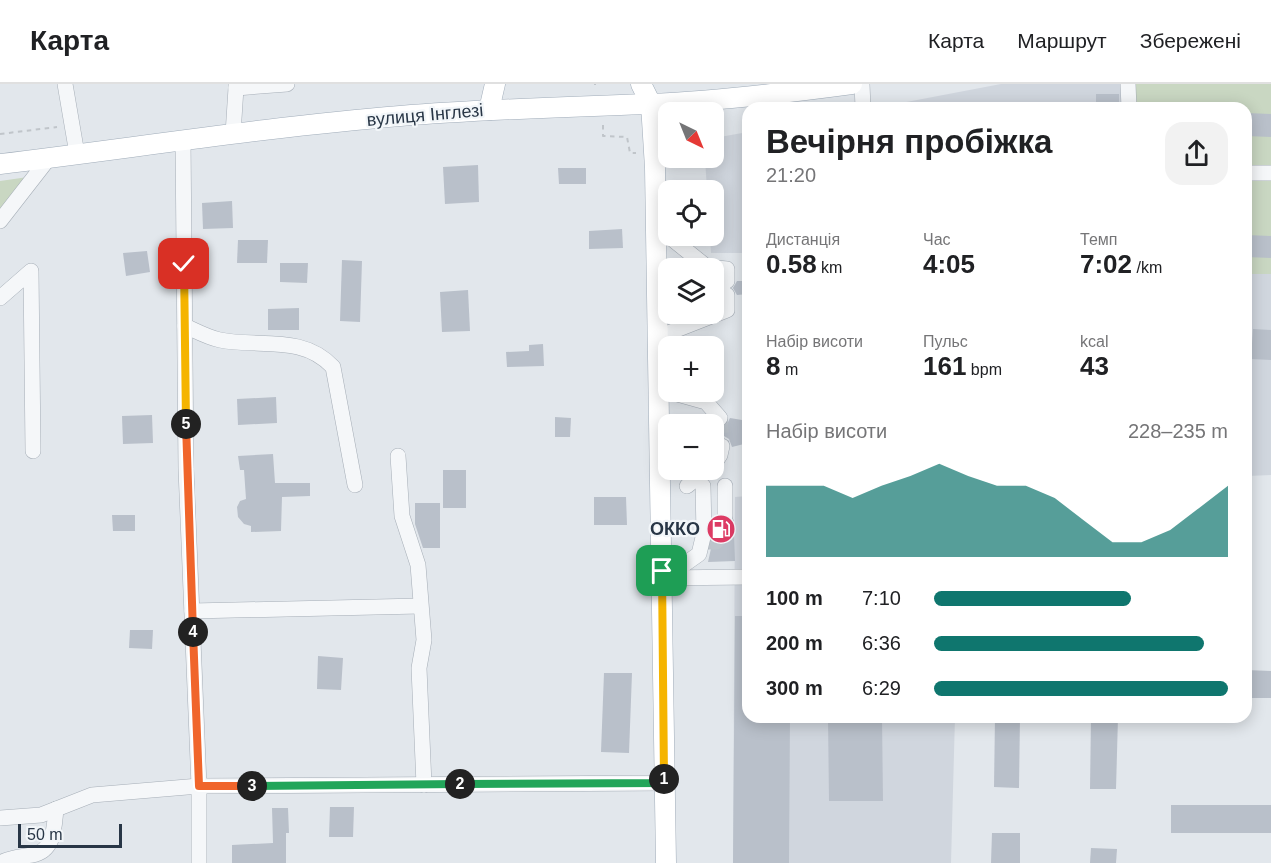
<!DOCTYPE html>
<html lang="uk">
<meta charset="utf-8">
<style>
:root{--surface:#fff;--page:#f2f2f2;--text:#202124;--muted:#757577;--line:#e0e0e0;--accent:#0f766e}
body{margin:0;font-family:Arial,sans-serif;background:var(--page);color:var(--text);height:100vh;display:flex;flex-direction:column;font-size:22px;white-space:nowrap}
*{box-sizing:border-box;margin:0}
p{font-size:20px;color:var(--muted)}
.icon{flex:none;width:33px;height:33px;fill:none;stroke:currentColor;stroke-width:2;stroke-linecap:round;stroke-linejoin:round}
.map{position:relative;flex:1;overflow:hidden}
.drawer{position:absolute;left:742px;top:18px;width:510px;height:621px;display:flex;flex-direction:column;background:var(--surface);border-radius:18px;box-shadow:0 3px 15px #0003}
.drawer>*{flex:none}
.needle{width:39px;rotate:137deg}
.buttons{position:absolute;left:658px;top:18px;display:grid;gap:12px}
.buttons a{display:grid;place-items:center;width:66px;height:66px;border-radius:12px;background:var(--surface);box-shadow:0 3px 15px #0003;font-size:30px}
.scale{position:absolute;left:18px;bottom:15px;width:104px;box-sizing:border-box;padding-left:6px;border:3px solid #283646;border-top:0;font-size:16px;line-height:21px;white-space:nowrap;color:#283646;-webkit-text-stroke:4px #f2f6f9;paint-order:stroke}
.pin{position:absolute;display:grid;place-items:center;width:51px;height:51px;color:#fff;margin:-26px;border-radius:12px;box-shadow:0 3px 9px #0006}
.km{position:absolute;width:30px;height:30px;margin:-15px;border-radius:50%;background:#222;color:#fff;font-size:16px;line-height:30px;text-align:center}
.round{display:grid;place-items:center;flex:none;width:63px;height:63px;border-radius:18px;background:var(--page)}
.head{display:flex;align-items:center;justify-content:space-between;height:102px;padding:0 24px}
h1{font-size:33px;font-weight:600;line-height:45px}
.metrics{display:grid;grid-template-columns:repeat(3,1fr);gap:9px;height:102px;padding:6px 24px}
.metrics div{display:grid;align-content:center}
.metrics b{font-size:26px;font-weight:600}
.metrics small{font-size:16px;font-weight:400}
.metrics p{font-size:16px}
.chart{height:168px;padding:12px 24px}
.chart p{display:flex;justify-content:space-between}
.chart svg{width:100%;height:108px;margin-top:6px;fill:var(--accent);opacity:.7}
ul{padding:0 24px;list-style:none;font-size:20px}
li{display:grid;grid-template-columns:96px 72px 1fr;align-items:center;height:45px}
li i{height:15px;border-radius:8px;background:var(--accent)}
header{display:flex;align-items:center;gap:36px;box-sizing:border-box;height:84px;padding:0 30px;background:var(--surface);border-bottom:2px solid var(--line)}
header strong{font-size:28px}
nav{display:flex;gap:33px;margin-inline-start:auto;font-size:21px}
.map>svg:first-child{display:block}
</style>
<header>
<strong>Карта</strong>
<nav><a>Карта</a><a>Маршрут</a><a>Збережені</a></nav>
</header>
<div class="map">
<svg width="1271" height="779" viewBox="0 0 1271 779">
<rect width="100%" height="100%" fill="#e2e7ec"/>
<g fill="#d0d6de">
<polygon points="1001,0 1133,0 1132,24 875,24"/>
<polygon points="748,48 748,169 711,169 710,152 714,152 714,106 707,106 705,74 714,74 714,54"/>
<polygon points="1246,190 1271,190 1271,391 1247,392"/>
<polygon points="743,235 748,235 748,319 746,319"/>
<polygon points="748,412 748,633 955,633 951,779 733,779 735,413"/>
</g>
<g fill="#c9d7c2">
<polygon points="1133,0 1271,0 1271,190 1247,190 1246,24 1132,24"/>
<polygon points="28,93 0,129 0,97"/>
</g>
<g fill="#b9c0ca">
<rect x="1096" y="10" width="23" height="14"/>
<polygon points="1246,29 1271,30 1271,53 1246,52"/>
<polygon points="478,81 479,118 445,120 443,83"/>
<polygon points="558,84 586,84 586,100 559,100"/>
<polygon points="232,117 233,144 203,145 202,119"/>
<polygon points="622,145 623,164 589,165 589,147"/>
<polygon points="1246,151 1271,152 1271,174 1246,173"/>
<polygon points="238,156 268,156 267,179 237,179"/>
<polygon points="147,167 150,188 126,192 123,169"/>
<polygon points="342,176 362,177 360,238 340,237"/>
<polygon points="280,179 308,179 307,199 280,198"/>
<polygon points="737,197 748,197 748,210 737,211 733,204"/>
<polygon points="468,206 470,247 442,248 440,208"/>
<polygon points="299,224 299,246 268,246 268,225"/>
<polygon points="1253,245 1271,246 1271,276 1251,275"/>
<polygon points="543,260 544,282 507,283 506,268 529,267 529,261"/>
<polygon points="276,313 277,339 238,341 237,315"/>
<polygon points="152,331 153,359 123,360 122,332"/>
<polygon points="555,333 571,334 570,353 555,353"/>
<polygon points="730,334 748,337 748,359 732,363 729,355 724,352 719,353 714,357 714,341 721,344 726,342"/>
<polygon points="273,370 275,399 310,399 310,412 282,413 281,447 251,448 251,442 244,440 238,433 237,423 240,417 246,415 244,386 240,386 238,372"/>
<rect x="443" y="386" width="23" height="38"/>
<polygon points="594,413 626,413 627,441 594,441"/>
<polygon points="415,419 440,419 440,464 423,464 415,440"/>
<polygon points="112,431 135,431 135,447 113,447"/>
<polygon points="713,432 720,440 724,442 730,440 734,435 735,477 708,478 714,451"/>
<polygon points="735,532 748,532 748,633 790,633 789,779 733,779"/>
<polygon points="130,546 153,546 152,565 129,564"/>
<polygon points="318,572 343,574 341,606 317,605"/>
<polygon points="1246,586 1271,587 1271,614 1246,614"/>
<polygon points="604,589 632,589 629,669 601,668"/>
<polygon points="828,633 882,633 883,717 829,717"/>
<polygon points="995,633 1020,633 1019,704 994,703"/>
<polygon points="1091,633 1118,633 1116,705 1090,705"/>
<rect x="1171" y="721" width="100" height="28"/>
<polygon points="330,723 354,723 353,753 329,753"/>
<polygon points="272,724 288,724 289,749 286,749 286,779 232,779 232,761 273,759"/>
<polygon points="992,749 1020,749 1020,779 991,779"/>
<polygon points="1091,764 1117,765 1116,779 1090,779"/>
</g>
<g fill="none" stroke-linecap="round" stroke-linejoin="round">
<g stroke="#bdc4cb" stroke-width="15" stroke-dasharray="15 8" stroke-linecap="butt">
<polyline points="720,334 722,362"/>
<path d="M708,458H716C724,449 725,443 725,432"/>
</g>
<g stroke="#a6aeb7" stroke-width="16">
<g id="minor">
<polyline points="65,0 77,70"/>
<polyline points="236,0 236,4 287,0"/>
<polyline points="862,0 863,24"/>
<polyline points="1128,0 1129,24"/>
<polyline points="233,50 236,4"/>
<polyline points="183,56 186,385 199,702 199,779"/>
<polyline points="1246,89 1271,89"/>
<polyline points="0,137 49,74"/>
<polyline points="656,142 707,183 727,185 727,197"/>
<polyline points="0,214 31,187 33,367"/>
<path d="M185,242C196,247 209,254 220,256C260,264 302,250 333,283L355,401"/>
<polyline points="658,253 727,226 727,211"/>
<polyline points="670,308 706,318 720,334"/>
<polyline points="398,372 402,432 418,481 424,556 419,584 424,701"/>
<polyline points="714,380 720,371 722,362"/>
<polyline points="687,402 707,386"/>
<polyline points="725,432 725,402"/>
<polyline points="662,487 682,482 699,470 704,449 703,402"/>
<polyline points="662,494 748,493"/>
<polyline points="192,527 420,522"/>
<polyline points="0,734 41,731 92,711 199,702 664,699"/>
<path d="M0,779C11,773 20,773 32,771C55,767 54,743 56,725"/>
</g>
</g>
<g stroke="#a0acb9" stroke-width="21">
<g id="major">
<polyline points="641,0 651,20 655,84 666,779"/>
<polyline points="489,26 495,0"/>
<path d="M0,80C133,64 266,43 400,32C483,25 566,23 649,20C717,17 785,9 852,0"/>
</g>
</g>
<g stroke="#c0c5ca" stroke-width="2" stroke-dasharray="4.5 4.5" stroke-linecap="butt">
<polyline points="595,0 595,1"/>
<polyline points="603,41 603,52 627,53 630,69 636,69"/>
<polyline points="0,50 57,43"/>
</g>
<use href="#minor" stroke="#f5f7f9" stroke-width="15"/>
<use href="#major" stroke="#fff" stroke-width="20"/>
</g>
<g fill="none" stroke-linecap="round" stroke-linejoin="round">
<g stroke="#fff" stroke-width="12">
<polyline id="split-1" points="662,487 664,695"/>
</g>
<g stroke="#fff" stroke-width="12">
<polyline id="split-2" points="460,700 664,699 664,695"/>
</g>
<g stroke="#fff" stroke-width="12">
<polyline id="split-3" points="252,702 460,700"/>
</g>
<g stroke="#fff" stroke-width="12">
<polyline id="split-4" points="193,548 199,702 252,702"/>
</g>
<g stroke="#fff" stroke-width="12">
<polyline id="split-5" points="186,340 193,548"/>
</g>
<g stroke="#fff" stroke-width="12">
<polyline id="split-6" points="184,180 186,340"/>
</g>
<use href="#split-1" stroke="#f5b400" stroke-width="8"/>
<use href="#split-2" stroke="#22a559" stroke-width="8"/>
<use href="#split-3" stroke="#22a559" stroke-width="8"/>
<use href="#split-4" stroke="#f0652b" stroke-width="8"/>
<use href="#split-5" stroke="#f0652b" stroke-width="8"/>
<use href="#split-6" stroke="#f5b400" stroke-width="8"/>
</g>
<defs>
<g id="fuel-disc" transform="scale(1.5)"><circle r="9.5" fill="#dd3b64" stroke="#f2f6f9"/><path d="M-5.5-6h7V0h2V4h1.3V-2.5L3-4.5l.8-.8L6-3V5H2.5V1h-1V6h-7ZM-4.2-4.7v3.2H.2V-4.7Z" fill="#fff"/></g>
</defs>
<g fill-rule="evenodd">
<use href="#fuel-disc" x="721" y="445"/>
</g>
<g text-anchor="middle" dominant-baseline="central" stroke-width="4.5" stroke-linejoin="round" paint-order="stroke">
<g font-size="18" fill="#283646" stroke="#f2f6f9">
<text transform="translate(425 31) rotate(-5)">вулиця Інглезі</text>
</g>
<g font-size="18" font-weight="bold" fill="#283646" stroke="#f2f6f9" text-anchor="end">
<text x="700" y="445">ОККО</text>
</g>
</g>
</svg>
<div class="buttons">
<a><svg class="needle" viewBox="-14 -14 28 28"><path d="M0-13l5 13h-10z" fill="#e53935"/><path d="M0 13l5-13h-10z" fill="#757577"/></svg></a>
<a><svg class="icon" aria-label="locate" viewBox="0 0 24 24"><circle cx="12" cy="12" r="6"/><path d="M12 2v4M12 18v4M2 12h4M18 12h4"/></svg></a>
<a><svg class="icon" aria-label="layers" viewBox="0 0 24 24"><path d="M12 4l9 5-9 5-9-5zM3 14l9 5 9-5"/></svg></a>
<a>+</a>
<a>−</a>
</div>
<div class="scale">50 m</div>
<div class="pin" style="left:662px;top:487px;background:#1e9e55"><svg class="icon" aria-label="arrive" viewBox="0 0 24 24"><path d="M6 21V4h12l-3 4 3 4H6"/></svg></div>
<div class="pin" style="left:184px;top:180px;background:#d93025"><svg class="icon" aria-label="check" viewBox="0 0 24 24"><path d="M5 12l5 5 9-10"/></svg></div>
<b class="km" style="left:664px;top:695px">1</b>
<b class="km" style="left:460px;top:700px">2</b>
<b class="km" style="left:252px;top:702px">3</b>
<b class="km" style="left:193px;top:548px">4</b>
<b class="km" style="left:186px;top:340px">5</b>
<section class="drawer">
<div class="head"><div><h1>Вечірня пробіжка</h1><p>21:20</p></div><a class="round"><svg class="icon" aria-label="share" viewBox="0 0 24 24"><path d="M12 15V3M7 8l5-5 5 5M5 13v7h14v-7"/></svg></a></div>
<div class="metrics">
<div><p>Дистанція</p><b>0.58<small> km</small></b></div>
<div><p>Час</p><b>4:05</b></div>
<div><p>Темп</p><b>7:02<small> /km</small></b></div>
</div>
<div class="metrics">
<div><p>Набір висоти</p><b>8<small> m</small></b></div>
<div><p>Пульс</p><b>161<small> bpm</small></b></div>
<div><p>kcal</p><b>43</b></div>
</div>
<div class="chart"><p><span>Набір висоти</span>228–235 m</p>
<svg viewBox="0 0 160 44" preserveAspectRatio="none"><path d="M0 44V15L10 15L20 15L30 20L40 15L50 11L60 6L70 11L80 15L90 15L100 20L110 29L120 38L130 38L140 33L150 24L160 15V44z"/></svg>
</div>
<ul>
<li><b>100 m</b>7:10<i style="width:67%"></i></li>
<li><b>200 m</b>6:36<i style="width:92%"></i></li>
<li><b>300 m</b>6:29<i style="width:100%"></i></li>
</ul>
</section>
</div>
